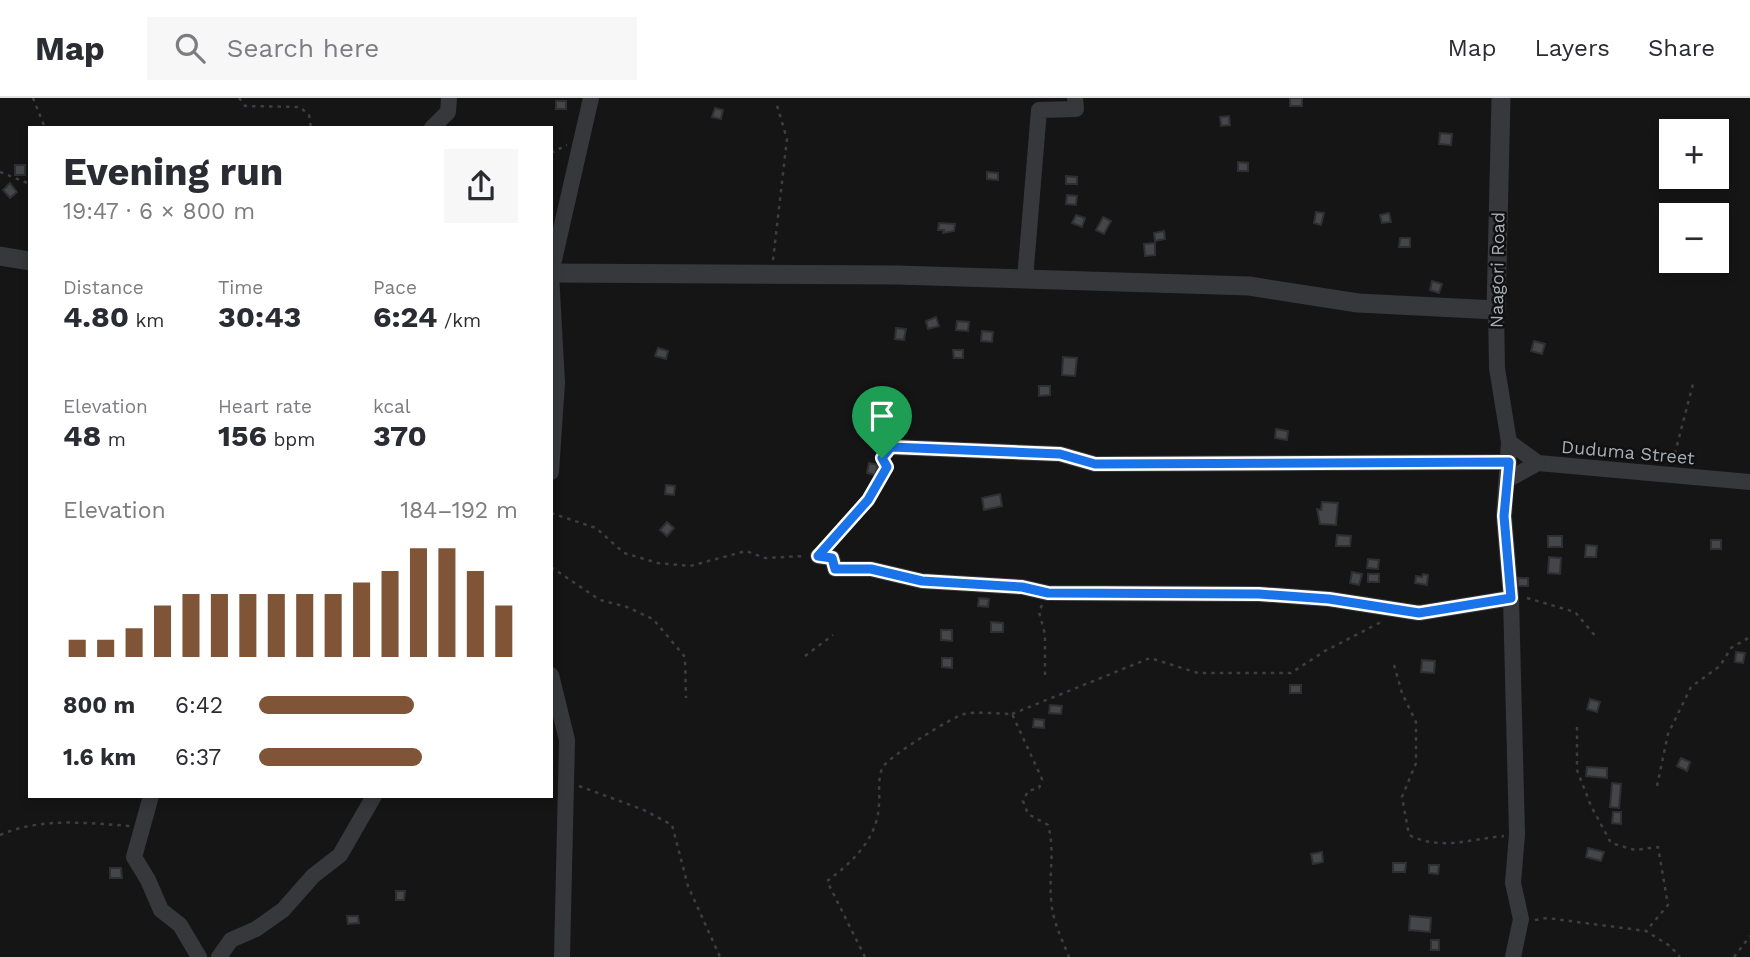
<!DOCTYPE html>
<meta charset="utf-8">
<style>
:root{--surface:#fff;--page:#f7f7f7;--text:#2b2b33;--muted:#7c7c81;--line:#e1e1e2;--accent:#805436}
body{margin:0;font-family:"Work Sans",sans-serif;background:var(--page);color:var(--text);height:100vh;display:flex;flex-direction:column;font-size:26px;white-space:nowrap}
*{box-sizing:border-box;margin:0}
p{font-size:23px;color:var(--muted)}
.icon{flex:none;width:38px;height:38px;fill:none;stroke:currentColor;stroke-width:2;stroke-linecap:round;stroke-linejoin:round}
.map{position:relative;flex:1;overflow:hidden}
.details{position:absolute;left:28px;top:28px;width:525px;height:672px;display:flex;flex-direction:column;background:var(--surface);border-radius:0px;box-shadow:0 4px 10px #0003}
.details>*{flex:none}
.buttons{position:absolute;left:1659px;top:21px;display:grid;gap:14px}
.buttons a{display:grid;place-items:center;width:70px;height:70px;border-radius:0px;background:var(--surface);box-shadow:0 4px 10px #0003;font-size:35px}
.pin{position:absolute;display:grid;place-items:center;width:60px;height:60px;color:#fff;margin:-72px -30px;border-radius:50% 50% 50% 0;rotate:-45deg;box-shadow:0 0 7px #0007}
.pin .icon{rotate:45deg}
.round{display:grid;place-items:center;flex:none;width:74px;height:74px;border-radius:0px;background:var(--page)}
.headline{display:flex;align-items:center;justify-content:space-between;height:119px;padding:0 35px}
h1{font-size:38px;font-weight:700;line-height:52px}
.figures{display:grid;grid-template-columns:repeat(3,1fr);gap:10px;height:119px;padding:7px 35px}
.figures div{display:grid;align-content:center}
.figures b{font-size:30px;font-weight:700}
.figures small{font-size:19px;font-weight:400}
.figures p{font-size:19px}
.chart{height:196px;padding:14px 35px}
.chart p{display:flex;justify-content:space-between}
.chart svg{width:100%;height:126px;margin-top:7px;stroke:var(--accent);stroke-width:6}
ul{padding:0 35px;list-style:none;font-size:23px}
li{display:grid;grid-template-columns:112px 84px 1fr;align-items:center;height:52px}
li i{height:18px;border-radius:9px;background:var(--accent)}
header{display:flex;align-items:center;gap:42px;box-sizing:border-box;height:98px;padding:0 35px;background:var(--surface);border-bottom:2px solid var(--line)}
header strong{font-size:33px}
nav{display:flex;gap:38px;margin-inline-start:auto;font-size:24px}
.search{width:490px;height:63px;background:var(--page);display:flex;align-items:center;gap:18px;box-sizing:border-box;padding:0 24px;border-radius:0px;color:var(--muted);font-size:26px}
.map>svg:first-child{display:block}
</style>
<header>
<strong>Map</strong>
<div class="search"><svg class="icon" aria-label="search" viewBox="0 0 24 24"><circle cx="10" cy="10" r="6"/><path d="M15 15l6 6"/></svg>Search here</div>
<nav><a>Map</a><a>Layers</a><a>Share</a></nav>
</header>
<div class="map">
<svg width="1750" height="859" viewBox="0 0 1750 859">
<rect width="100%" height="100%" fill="#151516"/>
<g fill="#444649" stroke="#2f2f32" stroke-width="2">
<rect x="1290" y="0" width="12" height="8"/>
<rect x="556" y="3" width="10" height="8"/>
<polygon points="715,10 723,12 721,21 712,19"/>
<polygon points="1229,18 1230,27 1221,28 1220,19"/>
<polygon points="1440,35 1452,36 1451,47 1439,46"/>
<polygon points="1238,64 1248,65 1248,73 1238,73"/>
<rect x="15" y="67" width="10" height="10"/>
<polygon points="987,74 998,75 998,82 987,81"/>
<polygon points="1066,78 1077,79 1077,86 1066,86"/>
<polygon points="10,85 17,94 10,100 3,92"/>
<polygon points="1067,97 1077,98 1076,107 1066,106"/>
<polygon points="1316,114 1324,115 1321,127 1314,125"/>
<polygon points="1389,115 1391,124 1382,125 1380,117"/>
<polygon points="1076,117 1085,120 1082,129 1072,125"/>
<polygon points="1103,119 1111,123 1104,136 1096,132"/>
<polygon points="939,125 955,126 954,133 943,135 944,132 938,132"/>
<polygon points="1164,133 1165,141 1155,143 1154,135"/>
<polygon points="1400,140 1410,140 1410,149 1399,149"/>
<polygon points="1155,145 1155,157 1145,158 1144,146"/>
<polygon points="1432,183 1442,186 1439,195 1430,192"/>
<polygon points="936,219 939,228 928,231 926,223"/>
<polygon points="957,223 969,224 968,233 956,232"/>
<polygon points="896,230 906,231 904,242 895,241"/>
<polygon points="982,233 993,234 992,244 981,243"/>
<polygon points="1534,243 1545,246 1542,256 1531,253"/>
<polygon points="658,250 668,253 666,261 655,258"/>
<polygon points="953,252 963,252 963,260 954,260"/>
<polygon points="1063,259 1077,260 1075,278 1062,277"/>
<polygon points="1039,288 1050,288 1050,297 1039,298"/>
<polygon points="1276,331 1288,333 1287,342 1275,340"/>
<polygon points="869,365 878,367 875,377 867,375"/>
<polygon points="666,387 675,388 674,397 665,396"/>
<polygon points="1000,396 1002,408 984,412 982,400"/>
<polygon points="1322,404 1338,405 1336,427 1320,426 1317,411 1321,412"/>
<polygon points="667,424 674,430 667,438 660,432"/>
<polygon points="1337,437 1351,438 1350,448 1336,448"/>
<rect x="1548" y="438" width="14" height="11"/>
<rect x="1711" y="442" width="10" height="9"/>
<polygon points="1586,447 1597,448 1596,459 1585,459"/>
<polygon points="1549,459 1561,460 1560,476 1548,475"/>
<polygon points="1368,461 1379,462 1378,471 1367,470"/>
<polygon points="1352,474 1362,476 1359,487 1350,485"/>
<rect x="1368" y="476" width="11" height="8"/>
<polygon points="1423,476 1428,477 1427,487 1415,485 1416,478 1422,479"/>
<rect x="1518" y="480" width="10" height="8"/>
<polygon points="979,500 989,501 988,509 978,508"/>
<polygon points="991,524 1003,525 1003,534 991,534"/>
<polygon points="941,532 952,532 952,543 941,542"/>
<polygon points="1736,554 1745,555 1743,565 1735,564"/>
<polygon points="942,560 952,560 952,570 942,569"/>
<polygon points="1422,562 1435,563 1434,575 1421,574"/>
<rect x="1290" y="587" width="11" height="8"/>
<polygon points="1590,601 1600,604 1597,614 1587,611"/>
<polygon points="1050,607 1062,608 1061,616 1049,615"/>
<polygon points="1034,621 1044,622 1044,630 1033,629"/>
<polygon points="1681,660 1690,664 1687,673 1677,668"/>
<polygon points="1587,669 1607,670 1607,680 1586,678"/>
<polygon points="1612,685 1621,686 1619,710 1610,709"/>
<polygon points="1613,714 1621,714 1621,726 1612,725"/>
<polygon points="1588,750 1604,754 1601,763 1586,759"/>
<polygon points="1322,754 1323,764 1313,766 1311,756"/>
<polygon points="1393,765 1406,765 1405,774 1393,774"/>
<polygon points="1429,767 1439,767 1438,776 1429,775"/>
<polygon points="110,770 121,770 122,780 110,780"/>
<polygon points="396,793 405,793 404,802 396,802"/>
<polygon points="347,818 358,818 359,825 348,826"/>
<polygon points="1410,818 1431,820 1430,834 1409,832"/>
<rect x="1431" y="842" width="8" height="10"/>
</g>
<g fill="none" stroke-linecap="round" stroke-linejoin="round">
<g stroke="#3c3f42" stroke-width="2.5" stroke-dasharray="3.5 5" stroke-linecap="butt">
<polyline points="33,0 45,30"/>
<polyline points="239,0 245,8 300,9 309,17 311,30"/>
<polyline points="551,55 567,47"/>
<polyline points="0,74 30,86"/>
<polyline points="773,162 787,41 776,4"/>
<polyline points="1669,362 1675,355 1693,286"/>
<polyline points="551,415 596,430 624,455 658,465 690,468 746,453 765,460 804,458"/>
<polyline points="830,445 868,402 887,369 882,361"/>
<polyline points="551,469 600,502 627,509 653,521 685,559 686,600"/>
<polyline points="1527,500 1575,514 1597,540"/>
<polyline points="1042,507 1039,514 1045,536 1045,578"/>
<polyline points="805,558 833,537"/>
<path d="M1394,567L1402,595L1416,624V665L1402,699L1409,737C1442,753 1469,741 1504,738"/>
<polyline points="1012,616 1150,560 1198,575 1291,575 1325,553 1381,524"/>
<polyline points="1577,629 1577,672 1591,708 1611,745 1635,752 1658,749 1668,807 1646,833"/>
<polyline points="579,688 644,712 672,727 688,788 720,859"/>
<polyline points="1657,688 1668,636 1691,589 1720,568 1731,550 1750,539"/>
<path d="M0,737C42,719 86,725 130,728"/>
<polyline points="1535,822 1547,820 1646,833 1670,848 1680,859"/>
<path d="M865,859L827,783C853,764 878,740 879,706C880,695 877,680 883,669C888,659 952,619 964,616C978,613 997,616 1012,616L1042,681L1039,690L1028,693L1023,703L1028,716L1048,727C1055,751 1049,775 1051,800C1052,822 1061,839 1069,859"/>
<polyline points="1734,859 1750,838"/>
</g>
<g stroke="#36383b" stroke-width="16">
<polyline points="432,30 448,14 449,0"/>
<polyline points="1025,181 1039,12 1076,11 1075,0"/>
<polyline points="1496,212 1497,270 1509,344 1504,418 1511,500 1517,736 1513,785 1521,821 1513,859"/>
<polyline points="1509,344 1538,365 1750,384"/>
<polyline points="891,349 1060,356 1095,366 1509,364"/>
<polyline points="551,374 557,285 551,175 591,0"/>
<polyline points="1507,382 1538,365"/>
<polyline points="818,458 832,460 835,471 871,471 922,483 1022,489 1048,495 1259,496 1329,501 1419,515 1511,500"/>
<polyline points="551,577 567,642 562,859"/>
<polyline points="151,698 134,759 148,782 161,812 180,827 199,859"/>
<polyline points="219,859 231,842 256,831 283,812 313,778 340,757 374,698"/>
</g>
<g stroke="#36383b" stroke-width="19">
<polyline points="0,158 30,163"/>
<polyline points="551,175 897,177 1249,188 1358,205 1496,212 1501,0"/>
</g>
</g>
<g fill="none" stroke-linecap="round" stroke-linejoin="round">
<g stroke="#fff" stroke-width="14">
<polygon id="route" points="891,349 1060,356 1095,366 1509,364 1504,418 1511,500 1419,515 1329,501 1259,496 1048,495 1022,489 922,483 871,471 835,471 832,460 818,458 868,402 887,369 882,360"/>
</g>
<use href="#route" stroke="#1a73e8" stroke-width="9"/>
</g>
<g text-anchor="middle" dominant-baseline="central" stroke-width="5" stroke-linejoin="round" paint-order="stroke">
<g font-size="18" fill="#a7afb6" stroke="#101011">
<text transform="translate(1497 172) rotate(-89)">Naagori Road</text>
<text transform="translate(1628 354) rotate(5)">Duduma Street</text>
</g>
</g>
</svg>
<div class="buttons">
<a>+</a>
<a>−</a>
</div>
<div class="pin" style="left:882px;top:360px;background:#1e9e55"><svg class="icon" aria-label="arrive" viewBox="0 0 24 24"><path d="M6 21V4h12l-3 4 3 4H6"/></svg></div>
<section class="details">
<div class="headline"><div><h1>Evening run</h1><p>19:47 · 6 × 800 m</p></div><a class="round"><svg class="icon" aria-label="share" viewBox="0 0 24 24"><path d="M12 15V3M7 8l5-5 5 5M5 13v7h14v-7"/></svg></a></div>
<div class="figures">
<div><p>Distance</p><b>4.80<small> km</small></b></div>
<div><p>Time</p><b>30:43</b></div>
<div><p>Pace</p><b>6:24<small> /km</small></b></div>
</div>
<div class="figures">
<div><p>Elevation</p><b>48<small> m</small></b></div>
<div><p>Heart rate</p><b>156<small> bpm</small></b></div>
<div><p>kcal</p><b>370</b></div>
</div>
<div class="chart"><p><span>Elevation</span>184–192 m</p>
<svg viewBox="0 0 160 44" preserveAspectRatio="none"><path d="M5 44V38M15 44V38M25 44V34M35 44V26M45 44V22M55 44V22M65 44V22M75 44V22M85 44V22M95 44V22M105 44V18M115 44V14M125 44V6M135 44V6M145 44V14M155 44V26"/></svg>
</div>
<ul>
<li><b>800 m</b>6:42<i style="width:60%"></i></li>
<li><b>1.6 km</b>6:37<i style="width:63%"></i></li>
</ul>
</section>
</div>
